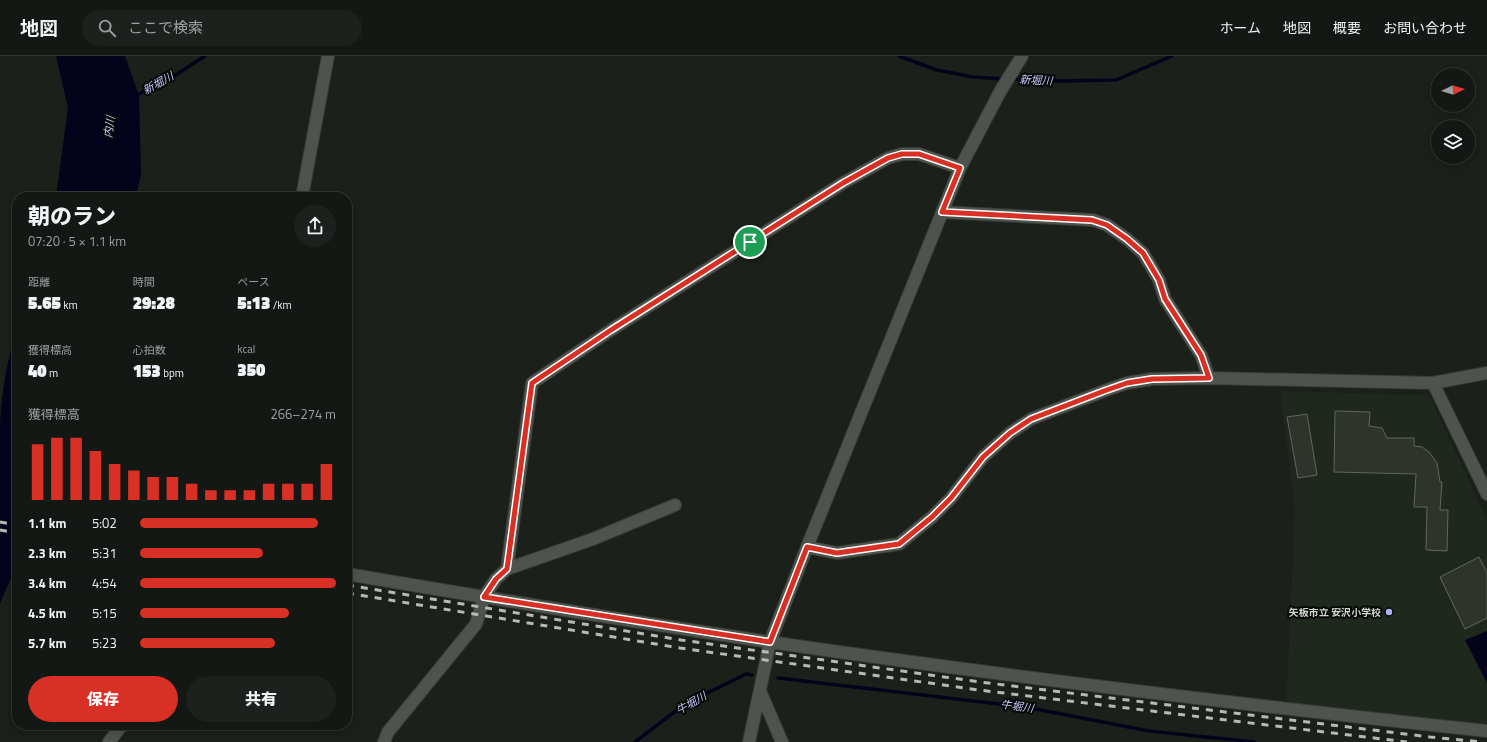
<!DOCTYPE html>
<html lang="ja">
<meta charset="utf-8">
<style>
:root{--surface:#141814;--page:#1d211d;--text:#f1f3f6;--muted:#9da0a0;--line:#333734;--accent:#d93025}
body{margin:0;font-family:"Titillium Web","Noto Sans JP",sans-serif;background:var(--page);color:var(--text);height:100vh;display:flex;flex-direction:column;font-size:15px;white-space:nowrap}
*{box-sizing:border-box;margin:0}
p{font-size:13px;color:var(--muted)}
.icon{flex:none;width:22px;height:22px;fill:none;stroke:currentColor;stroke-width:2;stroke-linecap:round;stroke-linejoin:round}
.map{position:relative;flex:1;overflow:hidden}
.details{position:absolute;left:12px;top:136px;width:340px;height:538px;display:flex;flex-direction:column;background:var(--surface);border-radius:16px;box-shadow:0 2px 10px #0003,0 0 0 1px var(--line)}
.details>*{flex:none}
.needle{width:26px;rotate:85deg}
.controls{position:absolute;left:1431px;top:12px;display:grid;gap:8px}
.controls a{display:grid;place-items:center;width:44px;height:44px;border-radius:50%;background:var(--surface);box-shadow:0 2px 10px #0003,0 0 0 1px var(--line);font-size:20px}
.pin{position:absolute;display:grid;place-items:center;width:34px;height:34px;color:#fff;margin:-17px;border:2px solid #fff;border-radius:50%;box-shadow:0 1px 4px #0007}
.round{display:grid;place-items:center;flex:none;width:42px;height:42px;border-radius:21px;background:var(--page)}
.head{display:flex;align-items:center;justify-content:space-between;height:68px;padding:0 16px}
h1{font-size:22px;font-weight:800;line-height:30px}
.metrics{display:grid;grid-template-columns:repeat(3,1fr);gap:6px;height:68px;padding:4px 16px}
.metrics div{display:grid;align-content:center}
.metrics b{font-size:17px;font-weight:800}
.metrics small{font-size:11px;font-weight:400}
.metrics p{font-size:11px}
.chart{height:112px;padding:8px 16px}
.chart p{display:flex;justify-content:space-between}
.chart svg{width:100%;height:72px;margin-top:4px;stroke:var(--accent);stroke-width:6}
.button{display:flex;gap:8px;margin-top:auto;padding:8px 16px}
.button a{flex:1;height:46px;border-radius:24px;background:var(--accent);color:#fff;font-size:16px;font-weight:800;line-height:46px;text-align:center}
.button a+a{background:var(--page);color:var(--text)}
ul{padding:0 16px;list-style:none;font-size:13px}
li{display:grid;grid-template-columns:64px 48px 1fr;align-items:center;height:30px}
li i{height:10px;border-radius:5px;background:var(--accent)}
header{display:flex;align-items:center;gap:24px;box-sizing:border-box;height:56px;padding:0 20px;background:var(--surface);border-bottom:1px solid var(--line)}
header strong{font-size:19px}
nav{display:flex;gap:22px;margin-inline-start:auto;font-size:14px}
.search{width:280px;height:36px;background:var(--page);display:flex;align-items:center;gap:10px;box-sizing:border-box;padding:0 14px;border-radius:22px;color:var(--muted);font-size:15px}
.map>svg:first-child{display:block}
</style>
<header>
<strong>地図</strong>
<div class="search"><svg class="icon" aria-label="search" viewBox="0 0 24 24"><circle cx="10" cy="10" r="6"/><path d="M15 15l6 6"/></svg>ここで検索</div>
<nav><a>ホーム</a><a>地図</a><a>概要</a><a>お問い合わせ</a></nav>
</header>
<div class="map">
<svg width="1487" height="686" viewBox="0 0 1487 686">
<rect width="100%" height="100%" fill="#1b201a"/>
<polygon fill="#1f281d" points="1280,335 1429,339 1487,464 1487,670 1286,649 1295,455"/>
<g fill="#05021c">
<polygon points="56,0 125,0 139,39 141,118 136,141 56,141 68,52"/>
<path d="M17,274V507L0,548V366C2,335 7,303 17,274Z"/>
<polygon points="1487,575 1487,627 1465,584"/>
</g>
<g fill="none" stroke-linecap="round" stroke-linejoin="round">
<g stroke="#05021c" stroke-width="3.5">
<polyline points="899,0 937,14 973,21 1004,23"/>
<polyline points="1010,23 1058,25 1116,24 1172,0"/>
<polyline points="135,40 174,20 205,0"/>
<polyline points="778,622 1025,651 1149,675 1254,686"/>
<polyline points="635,686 685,648 746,618 752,619"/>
</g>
</g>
<g fill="#2e332c" stroke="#61675f">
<polygon points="1335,355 1370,356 1369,370 1382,372 1387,382 1414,382 1414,390 1422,391 1429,396 1437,407 1440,426 1442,426 1440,454 1448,454 1447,495 1426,494 1427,451 1414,451 1416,418 1334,416"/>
<polygon points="1307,358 1317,419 1298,422 1287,361"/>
<polygon points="1479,501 1487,517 1487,562 1465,573 1440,521"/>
</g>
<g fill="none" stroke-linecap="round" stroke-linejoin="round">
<g stroke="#373b36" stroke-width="14">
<g id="minor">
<polyline points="302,141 328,0"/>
<polyline points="942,156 1093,164 1107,169 1127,183 1143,197 1159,224 1165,243 1201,299 1209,322"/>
<polyline points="1433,327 1487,438"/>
<polyline points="507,513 532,327 611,274 843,127 888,102 902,98 919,98 960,112"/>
<path d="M347,518C488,542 628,565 770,586C1008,621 1247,649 1487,675"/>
<polyline points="760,635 782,686"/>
<polyline points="109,686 122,669"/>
<polyline points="384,686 388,676 476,568 484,541 496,523 507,513 593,483 675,449"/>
<polyline points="749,686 770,586 807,491"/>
</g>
</g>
<g stroke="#373b36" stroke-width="14">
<polyline id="tertiary" points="1022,0 1001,34 960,112 807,491 837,497 899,488 932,461 951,442 983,401 1010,377 1031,363 1104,335 1127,327 1152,323 1209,322 1433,327 1487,317"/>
</g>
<use href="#minor" stroke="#4e544d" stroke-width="12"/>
<use href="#tertiary" stroke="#4e544d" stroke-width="12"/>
<g stroke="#b6b9b5" stroke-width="3" stroke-dasharray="7 7" stroke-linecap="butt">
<polyline points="0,466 17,469"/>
<polyline points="0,474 17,477"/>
<polyline points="347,529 681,584 980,626 1430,681 1482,686"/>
<polyline points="347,537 680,592 979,634 1407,686"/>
</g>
</g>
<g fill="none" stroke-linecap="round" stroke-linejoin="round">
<g stroke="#fff" stroke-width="8">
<polygon id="route" points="902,98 919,98 960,112 942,156 1092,164 1107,169 1127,183 1143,197 1159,224 1165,243 1201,299 1209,322 1152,323 1127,327 1104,335 1031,363 1010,377 983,401 951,442 932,461 899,488 837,497 807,491 770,586 484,541 496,523 507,513 532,327 611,274 843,127 888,102"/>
</g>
<use href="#route" stroke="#d93025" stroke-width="5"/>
</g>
<circle fill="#adaffb" stroke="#070907" stroke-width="1.5" cx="1389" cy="556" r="4"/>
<g text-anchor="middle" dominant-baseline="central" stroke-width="4" stroke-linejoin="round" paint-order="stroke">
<g font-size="10" font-weight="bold" fill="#d2d5d1" stroke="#070907" text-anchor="end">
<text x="1381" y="556">矢板市立 安沢小学校</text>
</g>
<g font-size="11" font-style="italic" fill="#c5c8fa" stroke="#070907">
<text transform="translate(1036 24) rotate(3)">新堀川</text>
<text transform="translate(158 27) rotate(-29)">新堀川</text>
<text transform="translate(109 71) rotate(-82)">内川</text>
<text transform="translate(691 647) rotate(-30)">牛堀川</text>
<text transform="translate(1017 650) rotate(8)">牛堀川</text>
</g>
</g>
</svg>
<div class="controls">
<a><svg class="needle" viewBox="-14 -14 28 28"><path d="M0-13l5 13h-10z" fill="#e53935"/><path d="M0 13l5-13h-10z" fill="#9da0a0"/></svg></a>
<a><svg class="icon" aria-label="layers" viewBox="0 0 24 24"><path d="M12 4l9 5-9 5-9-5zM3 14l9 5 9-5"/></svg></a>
</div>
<div class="pin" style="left:750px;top:186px;background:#1e9e55"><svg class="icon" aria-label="arrive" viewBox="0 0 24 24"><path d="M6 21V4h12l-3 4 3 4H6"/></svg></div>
<section class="details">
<div class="head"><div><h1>朝のラン</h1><p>07:20 · 5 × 1.1 km</p></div><a class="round"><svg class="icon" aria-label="share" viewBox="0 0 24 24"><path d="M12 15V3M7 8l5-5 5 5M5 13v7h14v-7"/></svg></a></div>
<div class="metrics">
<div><p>距離</p><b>5.65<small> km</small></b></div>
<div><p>時間</p><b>29:28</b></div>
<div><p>ペース</p><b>5:13<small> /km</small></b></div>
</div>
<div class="metrics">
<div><p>獲得標高</p><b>40<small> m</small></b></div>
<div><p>心拍数</p><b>153<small> bpm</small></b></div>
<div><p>kcal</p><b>350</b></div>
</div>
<div class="chart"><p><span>獲得標高</span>266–274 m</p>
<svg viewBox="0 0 160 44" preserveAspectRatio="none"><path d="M5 44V10M15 44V6M25 44V6M35 44V14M45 44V22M55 44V26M65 44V30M75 44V30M85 44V34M95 44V38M105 44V38M115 44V38M125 44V34M135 44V34M145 44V34M155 44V22"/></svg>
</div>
<ul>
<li><b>1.1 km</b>5:02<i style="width:91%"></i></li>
<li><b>2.3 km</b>5:31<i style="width:63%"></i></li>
<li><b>3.4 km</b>4:54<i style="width:100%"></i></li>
<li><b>4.5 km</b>5:15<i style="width:76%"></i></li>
<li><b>5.7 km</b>5:23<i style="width:69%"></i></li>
</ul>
<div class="button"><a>保存</a><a>共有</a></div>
</section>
</div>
